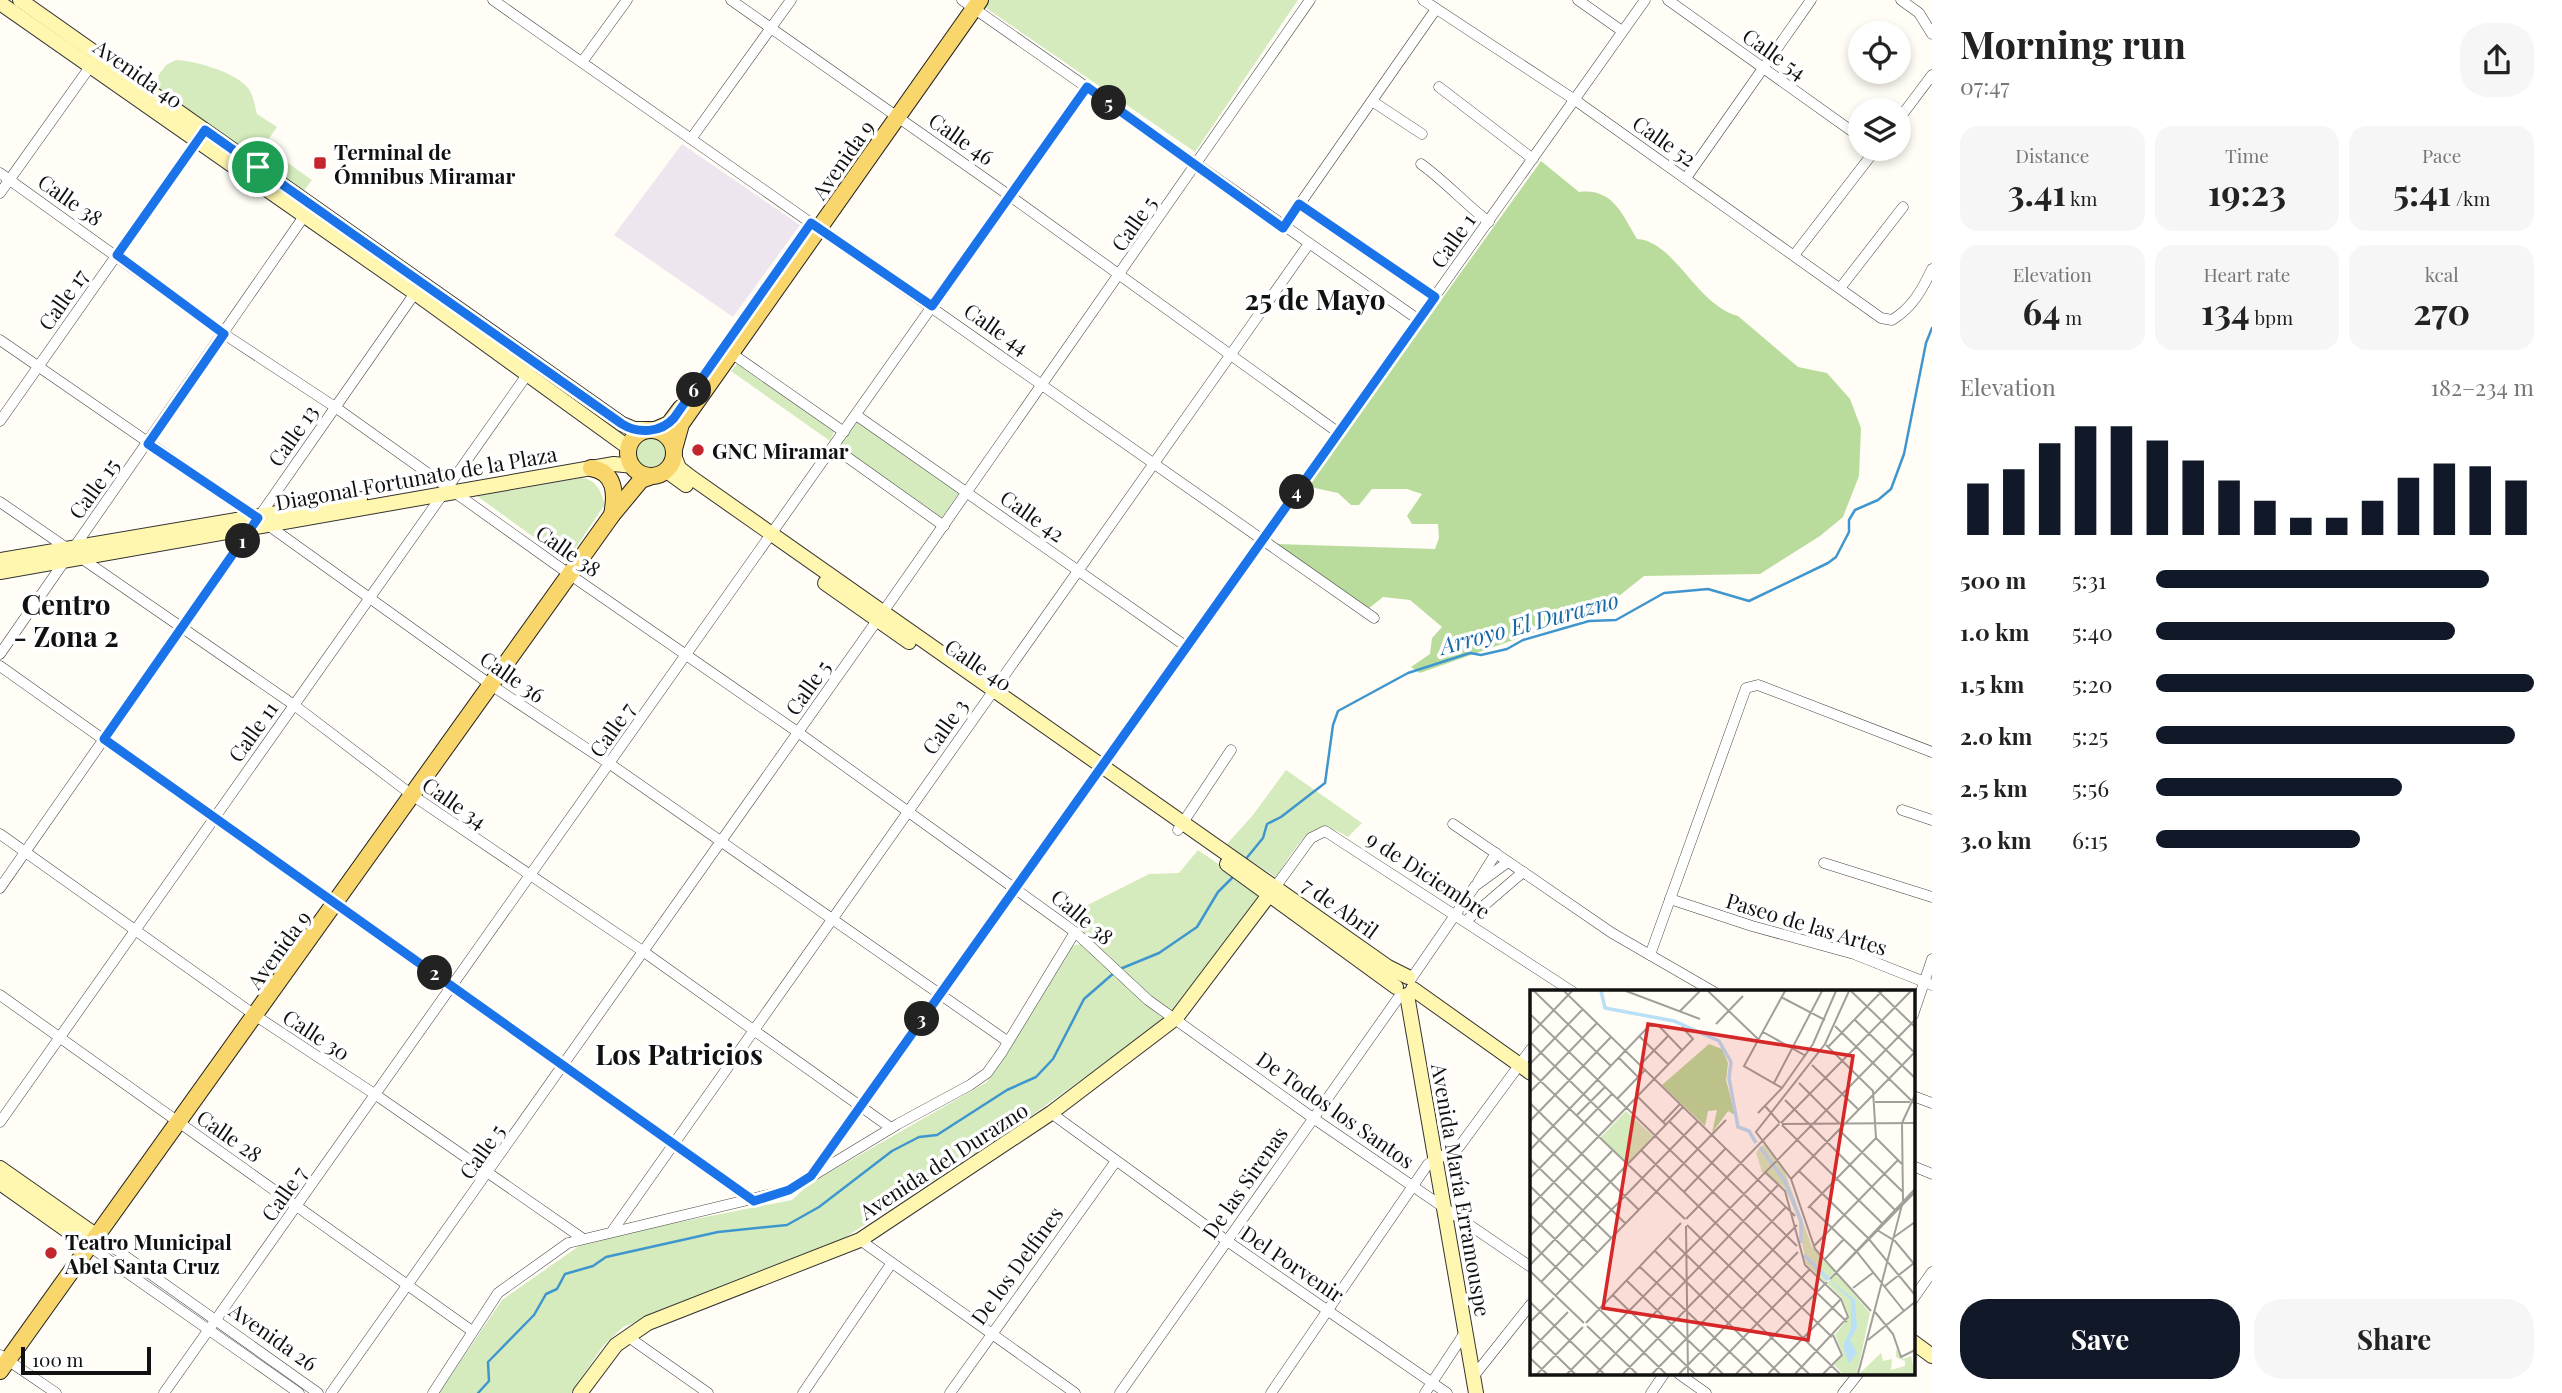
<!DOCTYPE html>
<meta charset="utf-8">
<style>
:root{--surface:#fff;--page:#f6f6f6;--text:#222;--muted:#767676;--accent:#111827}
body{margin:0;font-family:"Playfair Display",serif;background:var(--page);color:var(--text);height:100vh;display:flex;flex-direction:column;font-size:26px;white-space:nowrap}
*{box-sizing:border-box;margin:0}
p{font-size:23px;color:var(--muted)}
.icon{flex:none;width:38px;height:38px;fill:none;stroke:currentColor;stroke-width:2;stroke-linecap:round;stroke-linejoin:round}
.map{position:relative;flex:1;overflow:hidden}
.drawer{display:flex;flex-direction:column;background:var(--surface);width:630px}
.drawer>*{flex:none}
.buttons{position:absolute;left:1848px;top:21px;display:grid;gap:14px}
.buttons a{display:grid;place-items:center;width:63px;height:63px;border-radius:50%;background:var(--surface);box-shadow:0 4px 10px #0003;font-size:35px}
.scale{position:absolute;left:21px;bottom:18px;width:130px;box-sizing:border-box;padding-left:7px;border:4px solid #111;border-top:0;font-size:19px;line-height:24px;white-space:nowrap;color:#111;-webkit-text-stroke:5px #fff;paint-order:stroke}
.pin{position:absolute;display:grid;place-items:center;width:60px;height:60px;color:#fff;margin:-30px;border:4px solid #fff;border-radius:50%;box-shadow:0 2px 7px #0007}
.km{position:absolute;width:35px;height:35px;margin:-18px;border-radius:50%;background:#222;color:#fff;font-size:19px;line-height:35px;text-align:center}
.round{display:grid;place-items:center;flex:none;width:74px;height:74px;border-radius:28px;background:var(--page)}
.headline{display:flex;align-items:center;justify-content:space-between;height:119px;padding:0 28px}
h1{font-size:38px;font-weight:700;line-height:52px}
.stats{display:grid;grid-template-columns:repeat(3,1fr);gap:10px;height:119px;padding:7px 28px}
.stats div{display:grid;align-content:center;border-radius:18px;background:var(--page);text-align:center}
.stats b{font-size:35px;font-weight:700}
.stats small{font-size:19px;font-weight:400}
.stats p{font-size:19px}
.chart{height:196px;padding:14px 28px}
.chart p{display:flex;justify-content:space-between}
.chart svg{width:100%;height:126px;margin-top:7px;stroke:var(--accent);stroke-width:6}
.button{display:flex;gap:14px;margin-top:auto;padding:14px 28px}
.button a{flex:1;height:80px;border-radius:28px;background:var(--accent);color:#fff;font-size:28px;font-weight:700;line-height:80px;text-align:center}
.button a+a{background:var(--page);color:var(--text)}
ul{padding:0 28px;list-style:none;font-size:23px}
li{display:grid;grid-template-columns:112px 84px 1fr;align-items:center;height:52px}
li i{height:18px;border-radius:9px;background:var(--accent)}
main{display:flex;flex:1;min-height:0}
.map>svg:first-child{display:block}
</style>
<main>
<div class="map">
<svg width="1932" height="1393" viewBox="0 0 1932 1393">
<rect width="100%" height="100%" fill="#fffdf5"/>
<polygon fill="#eee6ef" points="682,144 800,225 733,317 614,235"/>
<g fill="#d5ebbd">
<polygon points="988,0 1298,0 1195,152 983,6"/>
<path d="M176,60C196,61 235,72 248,88C253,94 255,106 257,114L277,127L264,146L312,180L302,193L160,91L158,76L166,65Z"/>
<polygon points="737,364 834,432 830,441 731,371"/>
<polygon points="857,422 959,493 941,519 838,448"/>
<circle cx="650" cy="452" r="16"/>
<path d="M581,478C597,479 600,491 605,504L567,561L477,496Z"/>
<path d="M1286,770L1362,823L1348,837C1310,812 1296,849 1276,877L1226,845L1253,815Z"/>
<polygon points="1198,850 1239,878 1260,899 1178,1009 1016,1127 835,1244 623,1327 603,1346 571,1393 439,1393 502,1300 579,1246 654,1227 792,1200 809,1184 987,1082 1071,946 1082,944 1081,925 1068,915 1149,874 1179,873"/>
</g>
<path fill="#b9dc9c" d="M1541,161L1579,192C1613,188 1622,214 1637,239C1675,241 1696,305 1738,316L1798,367L1827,373L1850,399L1861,428L1859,476L1843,517L1820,536L1760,574L1644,576L1604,608L1420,673L1411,667L1430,654L1432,638L1442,627L1410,600L1383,597L1368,609L1276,544L1435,549L1439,538L1438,524H1412L1407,516L1422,494L1407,489H1372L1359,505H1351L1338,493L1315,488L1309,484Z"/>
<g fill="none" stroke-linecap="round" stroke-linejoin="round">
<g stroke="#3f96cf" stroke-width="2.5">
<polyline points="1245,860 1263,838 1267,824 1281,817 1325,783 1333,725 1338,711 1408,673 1470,653 1481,655 1507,649 1523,640 1589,621 1616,620 1664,593 1708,589 1749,601 1828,563 1836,557 1849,532 1849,520 1855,510 1878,500 1891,489 1904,454 1926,343 1932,328"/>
<polyline points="1120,969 1159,953 1197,927 1218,892 1233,877"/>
<polyline points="478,1393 489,1381 488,1362 534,1315 546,1294 557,1289 565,1274 593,1266 606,1257 718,1232 787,1225 819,1207 892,1151 919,1137 937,1135 1007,1090 1036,1077 1053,1059 1084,999 1115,972"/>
</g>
<g stroke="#444" stroke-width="11">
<g id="street">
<polyline points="493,0 1374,618"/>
<polyline points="731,0 1010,196 1339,433"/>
<polyline points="962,0 1419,320"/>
<path d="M1423,0L1575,100L1881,318L1892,320C1912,308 1922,290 1932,269"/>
<polyline points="1578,0 1622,31"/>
<polyline points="1668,0 1860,137"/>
<polyline points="1901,0 1919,13 1932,34"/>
<polyline points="582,62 627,0"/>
<polyline points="1439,87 1533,159"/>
<polyline points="1372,101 1422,134"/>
<polyline points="1899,119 1932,75"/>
<polyline points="691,139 791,0"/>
<path d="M1421,164C1446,182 1465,204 1489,222"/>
<polyline points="0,173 224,334 335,407 569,574 799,733 1075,932 1148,1000 1313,1118 1531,1267"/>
<polyline points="1686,178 1811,0"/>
<polyline points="0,193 92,64"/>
<polyline points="1299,204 1435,297"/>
<polyline points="1283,228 1436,9"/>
<polyline points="1795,254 1876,149"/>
<polyline points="1841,287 1903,207"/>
<polyline points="0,340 258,518 491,685 610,764 1007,1041"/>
<polyline points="731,353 844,432"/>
<polyline points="856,415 1187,647"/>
<polyline points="0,421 199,138"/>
<polyline points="833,447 944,526"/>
<polyline points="0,502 294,705 412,795 644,952 891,1128"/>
<polyline points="0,654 307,212"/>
<polyline points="0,666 754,1201"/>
<polyline points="1902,810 1932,820"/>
<polyline points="1453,824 1612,933 1650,955 1746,688 1758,685 1932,752"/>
<polyline points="1178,830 1231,750"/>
<polyline points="0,834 256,1016 376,1095 582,1238"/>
<polyline points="1824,863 1932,897"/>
<polyline points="1478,882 1496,853"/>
<polyline points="1276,886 1311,838 1325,831 1573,992"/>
<polyline points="0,888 415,293 420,291"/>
<polyline points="1670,899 1752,926 1854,954 1932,985"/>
<polyline points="1466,921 1523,872"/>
<polyline points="1650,955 1714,992"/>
<polyline points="1411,979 1475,886 1508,862"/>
<polyline points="0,995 472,1331"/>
<polyline points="1913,1015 1932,959"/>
<polyline points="1913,1096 1932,1103"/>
<polyline points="1051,1113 1227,1241 1447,1393"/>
<polyline points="0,1122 529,372"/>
<polyline points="1913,1166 1932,1174"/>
<polyline points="811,1176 1645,0"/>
<polyline points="613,1230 1308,245"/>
<polyline points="97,1236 318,1393"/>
<polyline points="860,1240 1075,1393"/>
<polyline points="89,1246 299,1393"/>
<polyline points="1913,1299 1932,1272"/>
<polyline points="627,1336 708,1393"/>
<polyline points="0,1355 56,1393"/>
<polyline points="1679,1374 1706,1393"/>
<polyline points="1473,1377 1531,1304"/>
<polyline points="164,1393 1087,87"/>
<polyline points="331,1393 883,612 1310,0"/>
<polyline points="433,1393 498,1293 568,1243 789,1190 898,1124 970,1085 987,1073 1002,1052 1075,932"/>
<polyline points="803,1393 891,1264"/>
<polyline points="950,1393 1116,1161"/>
<polyline points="1120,1393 1401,994"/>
<polyline points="1271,1393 1428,1164 1459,1147 1531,1049"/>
<polyline points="1425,1393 1466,1331"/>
<polyline points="1651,1393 1664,1374"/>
<polyline points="1843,1393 1858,1374"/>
</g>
</g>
<g stroke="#333" stroke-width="16">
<g id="secondary">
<polyline points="20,0 622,424 634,429 648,429"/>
<polyline points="0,3 415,293 629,448"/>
<polyline points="674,455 679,468 692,478 1388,967 1408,977"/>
<polyline points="663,473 668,472 686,485"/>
<polyline points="0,560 360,499"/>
<polyline points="0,572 614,464 633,466"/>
<polyline points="825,583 909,642"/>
<polyline points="1227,864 1396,987"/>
<polyline points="1413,989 1531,1073"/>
<polyline points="1407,995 1476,1393"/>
<polyline points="0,1168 97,1236"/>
<polyline points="0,1183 89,1246"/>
<polyline points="1913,1342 1932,1356"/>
<polyline points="580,1393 616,1345 648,1323 860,1240 1051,1113 1176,1018 1275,887"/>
</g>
</g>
<g stroke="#222" stroke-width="18">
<g id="primary">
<polyline points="655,430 669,424 681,408"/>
<circle cx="651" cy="453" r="23"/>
<polyline points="674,449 681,424 980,0"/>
<path d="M591,468C616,472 616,495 612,515"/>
<polyline points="0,1371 612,515 641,480 652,476"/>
</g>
</g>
<use href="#street" stroke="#fff" stroke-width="10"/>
<use href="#secondary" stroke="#fff6b0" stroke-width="14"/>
<use href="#primary" stroke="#f9d66b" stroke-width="16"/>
</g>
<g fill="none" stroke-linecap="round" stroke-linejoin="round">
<g stroke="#fff" stroke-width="14">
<path id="route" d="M1087,87L1283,228L1299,204L1435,297L811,1176L789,1190L754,1201L104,739L258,518L148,444L224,334L117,255L205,130L622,424C638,434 661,433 674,418L811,223L932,306Z"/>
</g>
<use href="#route" stroke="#1a73e8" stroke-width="9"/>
</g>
<g fill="#c4262e" stroke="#fff" stroke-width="2.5">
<rect x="313" y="156" width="14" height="14" rx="3.5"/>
<circle cx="698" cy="450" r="7"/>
<circle cx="51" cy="1253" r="7"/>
</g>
<g text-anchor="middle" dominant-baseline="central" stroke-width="7" stroke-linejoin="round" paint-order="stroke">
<g font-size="21" fill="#111" stroke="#fff">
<text transform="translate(1775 53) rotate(35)">Calle 54</text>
<text transform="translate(139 73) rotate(35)">Avenida 40</text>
<text transform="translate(962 138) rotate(35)">Calle 46</text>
<text transform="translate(1665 140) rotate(35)">Calle 52</text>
<text transform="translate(842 159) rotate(-55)">Avenida 9</text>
<text transform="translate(71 199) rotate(35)">Calle 38</text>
<text transform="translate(1133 223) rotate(-55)">Calle 5</text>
<text transform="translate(1452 240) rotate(-55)">Calle 1</text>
<text transform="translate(62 299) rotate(-55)">Calle 17</text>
<text transform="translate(997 328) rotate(35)">Calle 44</text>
<text transform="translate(292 435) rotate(-55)">Calle 13</text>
<text transform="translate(416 477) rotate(-10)">Diagonal Fortunato de la Plaza</text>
<text transform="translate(93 488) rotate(-54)">Calle 15</text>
<text transform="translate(1033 515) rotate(35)">Calle 42</text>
<text transform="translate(569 550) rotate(35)">Calle 38</text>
<text transform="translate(979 664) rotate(34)">Calle 40</text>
<text transform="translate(513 676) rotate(35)">Calle 36</text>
<text transform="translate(807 687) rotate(-55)">Calle 5</text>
<text transform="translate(944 726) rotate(-55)">Calle 3</text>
<text transform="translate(611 729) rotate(-55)">Calle 7</text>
<text transform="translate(252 731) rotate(-55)">Calle 11</text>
<text transform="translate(455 802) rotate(35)">Calle 34</text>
<text transform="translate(1429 874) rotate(33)">9 de Diciembre</text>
<text transform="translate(1341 907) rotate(36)">7 de Abril</text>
<text transform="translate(1083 916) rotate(40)">Calle 38</text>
<text transform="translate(1807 923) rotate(17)">Paseo de las Artes</text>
<text transform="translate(278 949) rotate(-54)">Avenida 9</text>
<text transform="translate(317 1034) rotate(33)">Calle 30</text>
<text transform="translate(1336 1109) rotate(35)">De Todos los Santos</text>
<text transform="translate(230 1135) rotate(35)">Calle 28</text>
<text transform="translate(481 1151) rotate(-55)">Calle 5</text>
<text transform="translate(943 1160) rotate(-33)">Avenida del Durazno</text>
<text transform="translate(1244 1182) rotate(-55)">De las Sirenas</text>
<text transform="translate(1462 1190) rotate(80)">Avenida María Erramouspe</text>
<text transform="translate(283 1193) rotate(-55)">Calle 7</text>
<text transform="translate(1293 1263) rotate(34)">Del Porvenir</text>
<text transform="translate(1016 1265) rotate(-54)">De los Delfines</text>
<text transform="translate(274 1336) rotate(35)">Avenida 26</text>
</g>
<g font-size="21" font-weight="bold" fill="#111" stroke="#fff" text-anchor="start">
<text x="334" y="151">Terminal de<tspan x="334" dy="24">Ómnibus Miramar</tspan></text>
<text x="712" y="450">GNC Miramar</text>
<text x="65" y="1241">Teatro Municipal<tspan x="65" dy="24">Abel Santa Cruz</tspan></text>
</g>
<g font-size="23" font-style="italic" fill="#1768a6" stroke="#fff">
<text transform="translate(1529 622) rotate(-15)">Arroyo El Durazno</text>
</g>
<g font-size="28" font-weight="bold" fill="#111" stroke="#fff">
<text x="1315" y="298">25 de Mayo</text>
<text x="66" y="603">Centro<tspan x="66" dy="32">- Zona 2</tspan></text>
<text x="679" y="1053">Los Patricios</text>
</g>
</g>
<g transform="translate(1530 990)">
<rect width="385" height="385" fill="#fffdf5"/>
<path d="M96,121L123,146L97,174L70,148ZM234,154L253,177L282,257L305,281L295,292L276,274L268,229L255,198L232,182L226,162ZM307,284L340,323L327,384H313L304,375L313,364L305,345L319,327L312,308L297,293ZM366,359L373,369L381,366L385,384H329L351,363L353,371L362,369L361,380L375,376V371L366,367Z" fill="#d5ebbd"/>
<path d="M179,54L192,59L198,73L196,90L205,125L198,121L182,143L187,120L178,121L175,136L132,95Z" fill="#b9dc9c"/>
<path d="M297,288L325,310L327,338L320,350L327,363L319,374L313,356L321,338V310Z" fill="#b9e0f7"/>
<path fill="none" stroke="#b9e0f7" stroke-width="3.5" d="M71,1L75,18L144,31L189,51L201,72L199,88L208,137L219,141L226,153M230,157L255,191L271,231V253M274,265L299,290"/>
<path fill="none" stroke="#a09f9a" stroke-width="2" d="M4,1L81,76M34,1L265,226M96,1L170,29M178,1L229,50M321,1L385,63M348,1L385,37M251,7L295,30M150,21L170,1M0,24L317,332M324,29L385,88M186,34L213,6M305,36L385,114M233,42L276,66M0,45L42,1M109,46L138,74M0,52L83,133M296,55L343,101L346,148L373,175M298,57L352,1M89,68L108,87M0,74L53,19M110,75L138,46M282,75L329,120M0,81L155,229M244,93L292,1M269,93L309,133M252,98L283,54L306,1M0,102L67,33M108,107L136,135M87,109L115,80M255,110L366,221M345,112H380M0,113L109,220M235,116L250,133M228,123L252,98L214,76L255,1M46,126L75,97M0,131L81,47M139,131L267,256M133,132L150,114M251,133L381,1M372,133L385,105M252,134L385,133M252,135L353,234M309,140L373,202M0,141L96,234M232,150L226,142L295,54L319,1M233,151L261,189L285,259L341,321M0,160L119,36H129L152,60M111,160L302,347M0,169L81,248M269,181L338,248L385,305M235,182L255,201L275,275L311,309L318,327L265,384M0,188L82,104M261,189L385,62M0,196L68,263M385,199L300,289L385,202M154,202L196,158M279,216L327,262L374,321M0,217L163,49L152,37M278,218L346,148M0,225L54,277M156,229L249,134M157,235L310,384M156,236L158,384M347,240L365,251L385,275M0,246L82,161M364,247L385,232M139,248L279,384M0,252L136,384M284,256L368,170M125,261L250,384M295,269L314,249M0,275L153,117M110,277L223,384M0,281L54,333M97,291L193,384M11,292L168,131M355,296L384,273M323,298L344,282M26,305L196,130M83,305L165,384M0,312L74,384M345,322L363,344L371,367L385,360M0,332L24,308M257,332L297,292M56,333L151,233M57,336L107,384M0,340L45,384M338,350L385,312M0,361L38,322M0,368L17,384M7,384L53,337M37,384L385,30M66,384L249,194M93,384L256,217M122,384L267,235M149,384L268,262M178,384L280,279M206,384L257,332M238,384L311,309M293,384L312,365L303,345M328,384L373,211L372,133"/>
<path fill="#d62828" fill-opacity="0.15" stroke="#d62828" stroke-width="3.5" d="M118,34L323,66L278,350L73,318Z"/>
<rect width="385" height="385" fill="none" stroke="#111" stroke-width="3.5"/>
</g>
</svg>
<div class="buttons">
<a><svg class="icon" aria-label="locate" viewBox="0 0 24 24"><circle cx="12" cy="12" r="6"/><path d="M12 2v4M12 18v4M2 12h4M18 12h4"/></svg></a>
<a><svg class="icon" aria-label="layers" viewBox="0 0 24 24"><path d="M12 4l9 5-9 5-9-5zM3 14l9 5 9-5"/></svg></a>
</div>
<div class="scale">100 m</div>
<div class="pin" style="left:258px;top:167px;background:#1e9e55"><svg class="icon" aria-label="arrive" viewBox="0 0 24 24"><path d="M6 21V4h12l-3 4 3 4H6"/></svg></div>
<b class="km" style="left:243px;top:541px">1</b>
<b class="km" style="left:435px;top:973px">2</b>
<b class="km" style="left:922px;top:1019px">3</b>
<b class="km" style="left:1297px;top:492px">4</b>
<b class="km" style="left:1109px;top:103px">5</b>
<b class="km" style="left:694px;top:390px">6</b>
</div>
<section class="drawer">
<div class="headline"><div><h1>Morning run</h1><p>07:47</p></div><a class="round"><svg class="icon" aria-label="share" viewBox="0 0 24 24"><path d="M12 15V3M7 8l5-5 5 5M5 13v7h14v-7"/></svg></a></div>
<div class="stats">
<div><p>Distance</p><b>3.41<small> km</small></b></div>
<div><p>Time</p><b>19:23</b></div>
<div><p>Pace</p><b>5:41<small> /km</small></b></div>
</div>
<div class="stats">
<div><p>Elevation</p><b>64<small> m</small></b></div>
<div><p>Heart rate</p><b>134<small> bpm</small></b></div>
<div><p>kcal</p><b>270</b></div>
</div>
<div class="chart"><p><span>Elevation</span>182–234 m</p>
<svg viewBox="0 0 160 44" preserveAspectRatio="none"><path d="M5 44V26M15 44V21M25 44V12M35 44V6M45 44V6M55 44V11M65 44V18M75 44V25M85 44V32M95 44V38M105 44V38M115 44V32M125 44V24M135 44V19M145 44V20M155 44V25"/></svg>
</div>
<ul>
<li><b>500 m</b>5:31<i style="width:88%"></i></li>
<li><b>1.0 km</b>5:40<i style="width:79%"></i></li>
<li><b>1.5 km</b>5:20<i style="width:100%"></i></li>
<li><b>2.0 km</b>5:25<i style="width:95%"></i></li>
<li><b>2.5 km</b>5:56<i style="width:65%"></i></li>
<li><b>3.0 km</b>6:15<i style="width:54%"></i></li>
</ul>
<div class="button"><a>Save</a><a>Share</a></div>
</section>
</main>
